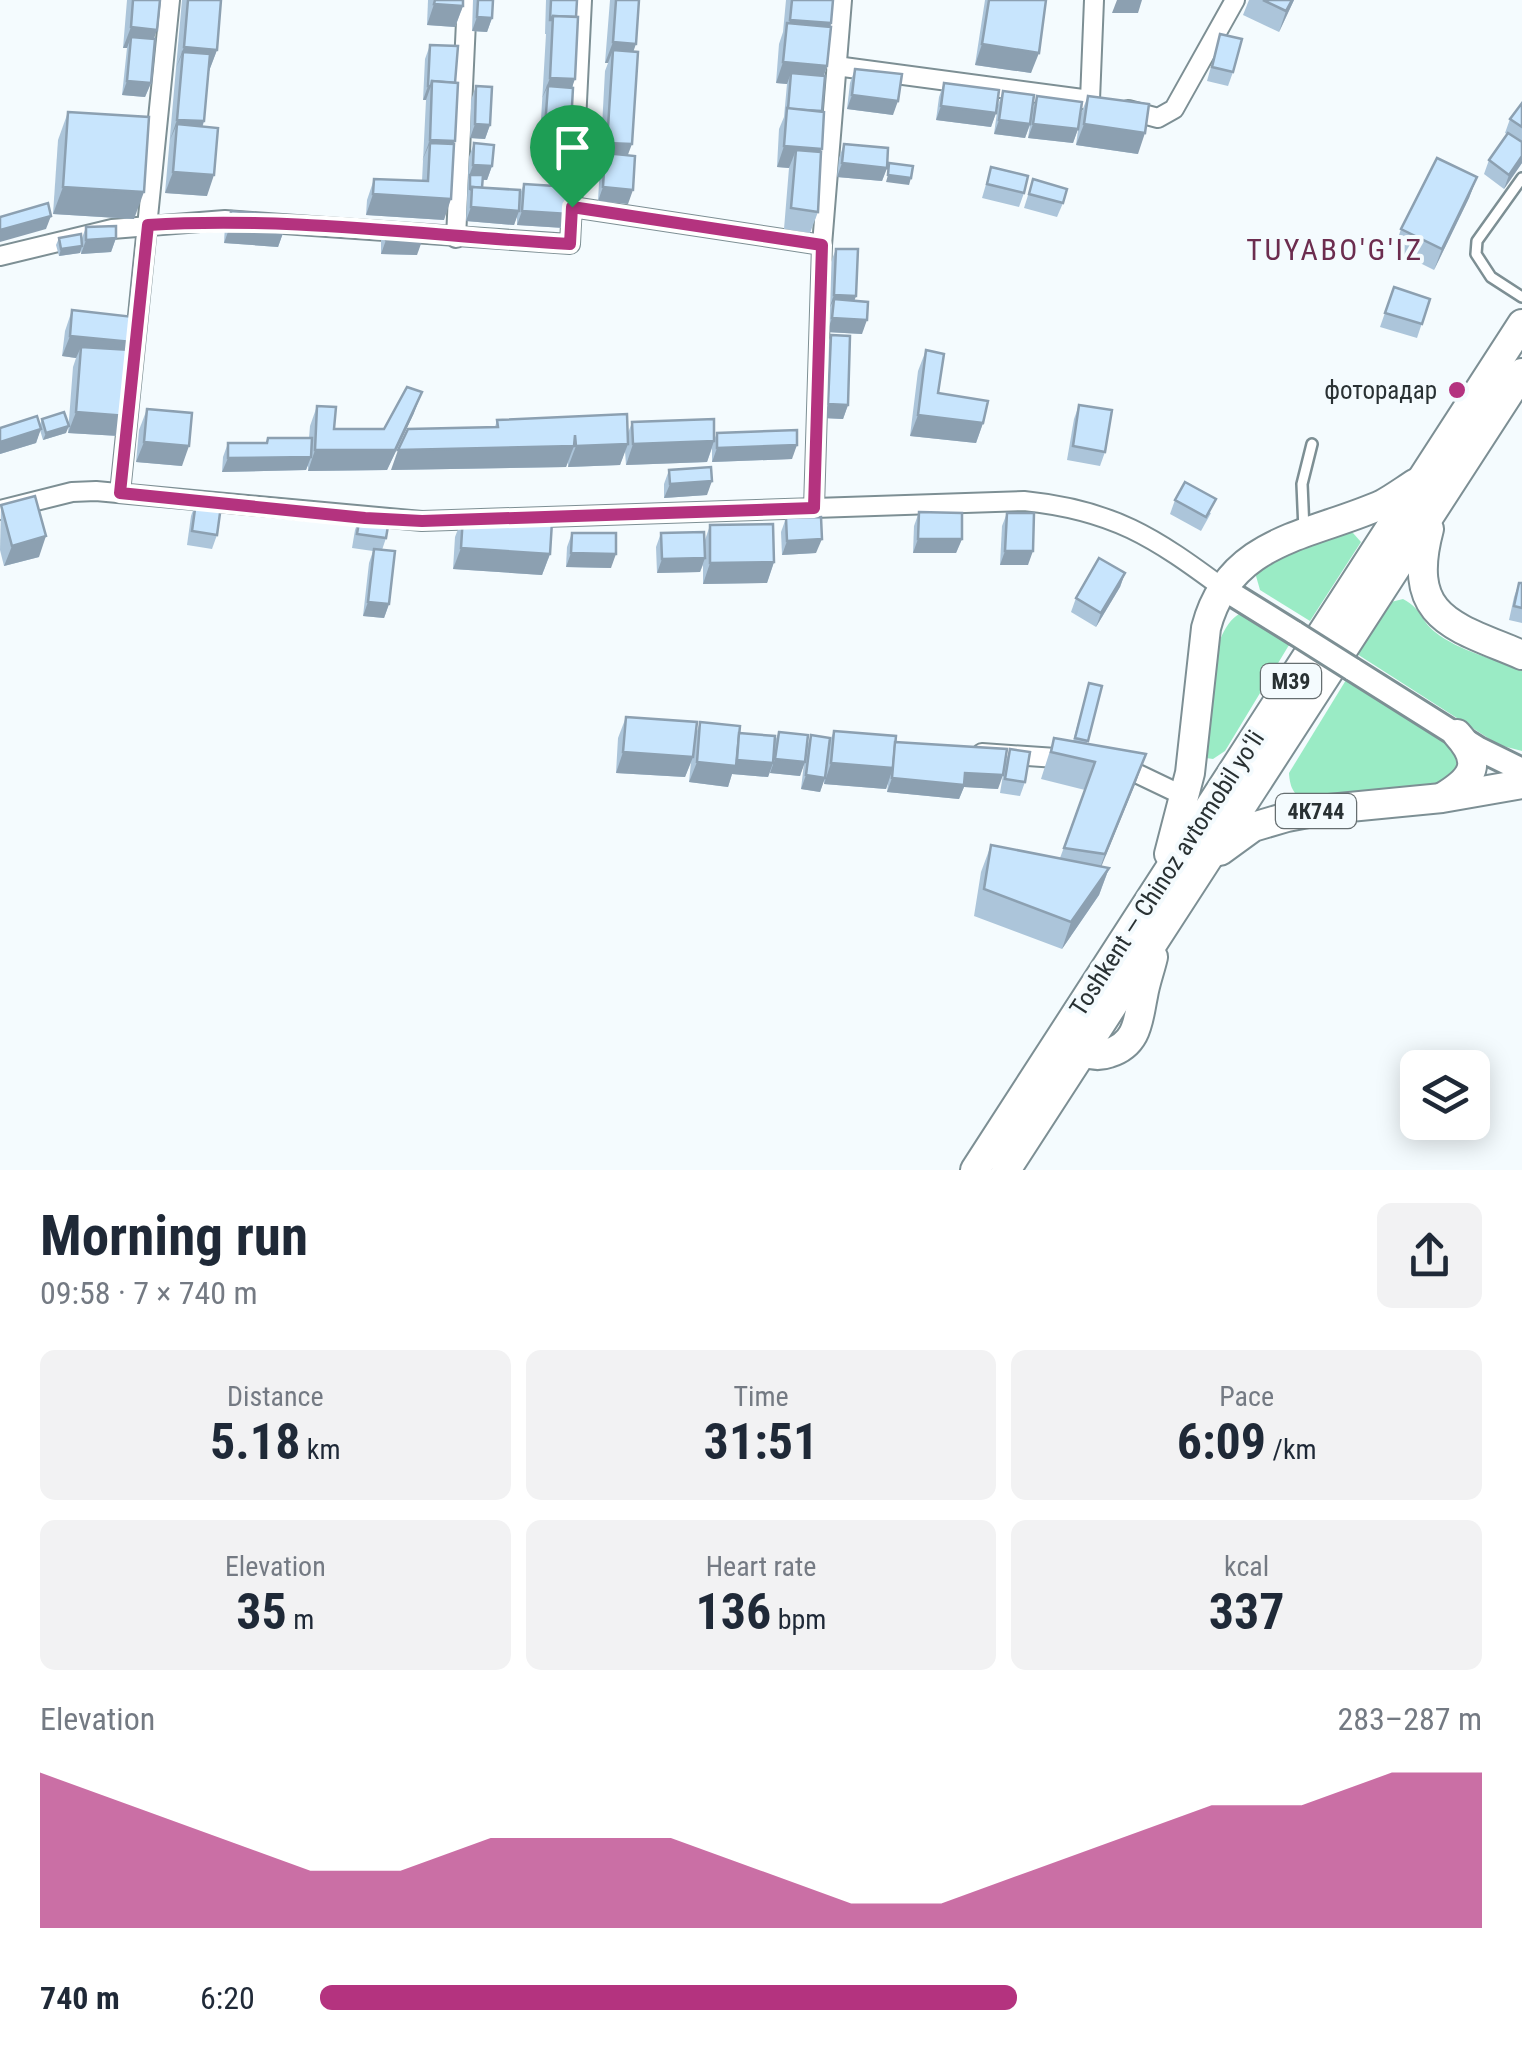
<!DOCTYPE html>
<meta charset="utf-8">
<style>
:root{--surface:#fff;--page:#f2f2f3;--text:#1f2937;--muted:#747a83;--accent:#b4337f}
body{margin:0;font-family:"Roboto Condensed",sans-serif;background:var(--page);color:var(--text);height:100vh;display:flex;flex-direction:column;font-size:38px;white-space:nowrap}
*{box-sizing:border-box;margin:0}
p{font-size:32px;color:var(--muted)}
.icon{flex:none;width:55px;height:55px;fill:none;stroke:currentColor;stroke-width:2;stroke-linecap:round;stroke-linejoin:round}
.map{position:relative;height:1170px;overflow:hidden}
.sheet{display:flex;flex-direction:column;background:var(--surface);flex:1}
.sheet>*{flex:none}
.controls{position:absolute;left:1400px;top:1050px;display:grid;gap:20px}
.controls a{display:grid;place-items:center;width:90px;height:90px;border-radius:15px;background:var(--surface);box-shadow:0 5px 25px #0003;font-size:50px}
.pin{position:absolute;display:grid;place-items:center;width:85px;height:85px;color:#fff;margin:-102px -42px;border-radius:50% 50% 50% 0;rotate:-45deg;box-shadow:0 0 10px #0007}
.pin .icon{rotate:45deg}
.round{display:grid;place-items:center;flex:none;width:105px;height:105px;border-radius:15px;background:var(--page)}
.headline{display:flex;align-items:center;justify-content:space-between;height:170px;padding:0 40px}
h1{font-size:55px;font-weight:700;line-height:75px}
.metrics{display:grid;grid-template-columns:repeat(3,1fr);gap:15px;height:170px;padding:10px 40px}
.metrics div{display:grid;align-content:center;border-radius:15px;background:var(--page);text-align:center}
.metrics b{font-size:50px;font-weight:700}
.metrics small{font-size:28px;font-weight:400}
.metrics p{font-size:28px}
.chart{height:280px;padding:20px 40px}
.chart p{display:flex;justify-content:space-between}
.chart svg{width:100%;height:180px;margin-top:10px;fill:var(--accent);opacity:.7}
ul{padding:0 40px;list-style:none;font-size:32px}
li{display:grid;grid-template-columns:160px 120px 1fr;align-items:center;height:75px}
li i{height:25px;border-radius:12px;background:var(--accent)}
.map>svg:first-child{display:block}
</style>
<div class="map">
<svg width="1522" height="1170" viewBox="0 0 1522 1170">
<rect width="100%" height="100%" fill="#f4fbfe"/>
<g fill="#9aebc5">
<polygon points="1339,533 1353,533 1361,542 1310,621 1260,590 1256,576 1260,567"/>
<path d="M1403,599C1423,610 1420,620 1435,632C1459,651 1494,659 1522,669V751L1499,745L1357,654L1391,602Z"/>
<path d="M1239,614L1251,615L1289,645L1225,751L1213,759L1206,758L1202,753C1206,718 1208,632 1239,614Z"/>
<path d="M1346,680L1449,744L1458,763L1450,784L1308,803C1294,795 1290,789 1289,773Z"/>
</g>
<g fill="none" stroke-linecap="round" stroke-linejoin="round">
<g stroke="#7d8f94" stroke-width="14">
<g id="service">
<polyline points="1522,178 1477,241 1476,254 1491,277 1522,297"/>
<polyline points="1304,530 1302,484 1312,444"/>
</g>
</g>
<g stroke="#7d8f94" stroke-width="22">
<g id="minor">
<polyline points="836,66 1090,100 1094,0"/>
<polyline points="1128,110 1158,118 1174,109 1235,0"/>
<polyline points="572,207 822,245"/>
<polyline points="456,238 467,0"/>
<polyline points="0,256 112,229 225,220 570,244 582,0"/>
<polyline points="120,493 170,0"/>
<polyline points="814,508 822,245 842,0"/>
<path d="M0,510L72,492L96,491L422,521L1024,501C1113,510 1154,537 1224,589"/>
<polyline points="982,753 1071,759"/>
<polyline points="1120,769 1138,774 1184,796"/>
</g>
</g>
<g stroke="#7d8f94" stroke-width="28">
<g id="secondary">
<polyline points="1224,589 1295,633"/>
<polyline points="1352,669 1479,749 1522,770"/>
</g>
</g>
<g stroke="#7d8f94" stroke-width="32">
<g id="trunk">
<path d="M1429,529C1405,619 1454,626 1522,655"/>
<path d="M1443,797C1474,778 1483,763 1457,734"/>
<polyline points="1220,851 1253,827 1287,817 1329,809 1442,798 1522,784"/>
<path d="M1169,854L1190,773L1206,628C1229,538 1312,536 1383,504C1394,498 1405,490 1416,483"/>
<path d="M1073,1044C1084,1054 1095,1058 1109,1053C1138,1044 1138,1020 1143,996C1145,983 1150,970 1153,957"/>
<polyline points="975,1170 1522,324"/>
<polyline points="1006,1170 1522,373"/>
</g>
</g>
<use href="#service" stroke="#fff" stroke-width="9"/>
<use href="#minor" stroke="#fff" stroke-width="18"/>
<use href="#secondary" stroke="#fff" stroke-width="22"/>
<use href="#trunk" stroke="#fff" stroke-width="28"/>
<g stroke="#7d8f94" stroke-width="28" stroke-linecap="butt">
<polyline id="secondary-bridge" points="1295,633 1352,669"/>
</g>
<use href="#secondary-bridge" stroke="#fff" stroke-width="22"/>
</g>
<g fill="#acc5da">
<polygon points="127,0 160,0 154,39 151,83 145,97 122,95 127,48 123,48"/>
<polygon points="182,0 221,0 217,50 209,71 203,126 207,196 165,193"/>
<polygon points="428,0 463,0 463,6 455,27 427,25"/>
<polygon points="473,0 493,0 492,18 487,32 472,31"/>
<polygon points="546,0 577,0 570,142 565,156 539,154 546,34 545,34"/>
<polygon points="610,0 639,0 633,51 628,155 628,204 598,201 605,71 608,63 605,63"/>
<polygon points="786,0 833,0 827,66 824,76 818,212 810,233 784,229 789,168 777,167 779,129 784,117 787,84 776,83 779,44 783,32"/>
<polygon points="985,0 1046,0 1031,73 975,65"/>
<polygon points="1249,0 1294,0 1279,32 1243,15"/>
<polygon points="1220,34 1233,72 1228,86 1207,81"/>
<polygon points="430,45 454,144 444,220 366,215 367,200 374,179 422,181 426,100 423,100 425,59"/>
<polygon points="855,69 893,115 847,109 850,83"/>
<polygon points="944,83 996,113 991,127 936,120 939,97"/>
<polygon points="476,86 490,125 485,139 470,138 471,100"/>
<polygon points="1003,91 1033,108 1037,96 1078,129 1073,143 1028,138 1030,125 1025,138 994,134 998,105"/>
<polygon points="1088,96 1138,154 1076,145 1080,116"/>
<polygon points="1522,103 1522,163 1504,189 1484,174 1489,160 1507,134 1505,133 1510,119"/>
<polygon points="68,112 134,219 53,214 58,140"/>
<polygon points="474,143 492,166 487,180 483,180 482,188 520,194 524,184 564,228 517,225 517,216 514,225 466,221 469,157"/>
<polygon points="844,144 887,168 882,181 837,177 839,158"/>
<polygon points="991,167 1024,193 1019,207 982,198"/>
<polygon points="1477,177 1469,198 1434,270 1394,250 1401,229"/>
<polygon points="1033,179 1063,203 1057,217 1024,208"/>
<polygon points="231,211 283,233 278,247 224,243 225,225"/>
<polygon points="386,224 417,255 381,254 381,238"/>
<polygon points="86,227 116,238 111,252 81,254 81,250 80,253 59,256 56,245 59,238 82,238"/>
<polygon points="836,249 856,296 854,301 862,334 827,332 830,309 829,309 831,262"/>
<polygon points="1394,287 1430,299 1417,338 1380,327"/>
<polygon points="72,310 129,350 119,436 68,433 73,367 76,358 62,356 65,331"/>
<polygon points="831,335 848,405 843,419 823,418 826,349"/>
<polygon points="926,350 938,393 983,423 976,443 910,436 918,371"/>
<polygon points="1079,405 1105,452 1100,466 1067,460 1074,419"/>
<polygon points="317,406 334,429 384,429 414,413 387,470 308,471 308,465 306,470 222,472 223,457 228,443 266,443 268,438 309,438 310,426"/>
<polygon points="147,409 182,466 136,462 139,430"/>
<polygon points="42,419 66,433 43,440 40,430 36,443 0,454 0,428 40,425"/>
<polygon points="497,420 627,436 632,422 714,440 717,433 792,459 712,462 712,448 707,462 626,465 625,451 620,465 568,467 568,462 566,467 391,470 495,427"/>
<polygon points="669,470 707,495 664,498 664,484"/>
<polygon points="1175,500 1211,513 1201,531 1170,514"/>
<polygon points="196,502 217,535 212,549 187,545 191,516"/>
<polygon points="1,505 39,557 4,566 0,550"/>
<polygon points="919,512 962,539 956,553 913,553 914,526"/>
<polygon points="1007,513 1028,565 1000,565 1002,526"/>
<polygon points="360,516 386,538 382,550 389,604 384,618 363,616 369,563 373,551 352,548 355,530"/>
<polygon points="463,516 550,554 542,575 453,569 455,537"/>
<polygon points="786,518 816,553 782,555 781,532"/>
<polygon points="710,525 774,562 767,583 703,584 703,565 700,572 657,573 656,547 661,533 705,540"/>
<polygon points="572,533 611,568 566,567 567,547"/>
<polygon points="1125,573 1120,587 1096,627 1071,612 1076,598"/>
<polygon points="1519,583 1522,583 1522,623 1509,620 1514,597"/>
<polygon points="1089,683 1087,744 1146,754 1101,866 1109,868 1099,895 1062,949 974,916 981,872 991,845 1060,858 1085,790 1041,779 1054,738 1073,741"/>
<polygon points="626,717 695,737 700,722 774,743 779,732 806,749 811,735 829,743 834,731 895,742 998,789 964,787 959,799 887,792 888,783 886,789 824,784 824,780 820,792 801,789 804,763 800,776 770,773 771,769 768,777 732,774 728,787 689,782 691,762 685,777 616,773 618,738"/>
<polygon points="1010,749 1025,782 1020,796 1000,793 1005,763"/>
</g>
<g fill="#8ca0b1">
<polygon points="1117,0 1142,0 1138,13 1112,13"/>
<polygon points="1292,0 1294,0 1279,32 1286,11"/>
<polygon points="434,4 463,6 455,27 427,25"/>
<polygon points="477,17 492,18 487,32 472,31"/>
<polygon points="790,20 831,23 824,44 786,33"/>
<polygon points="131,27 157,30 150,50 131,37 127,48 123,48"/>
<polygon points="613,42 636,44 629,64 613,50 608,63 605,63"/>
<polygon points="982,44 1039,53 1031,73 975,65"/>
<polygon points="184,47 217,50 209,71 183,52 176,68"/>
<polygon points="783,62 827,66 820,87 791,73 787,84 776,83"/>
<polygon points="550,78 575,79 568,99 548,86 542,98"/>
<polygon points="127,81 151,83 145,97 122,95"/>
<polygon points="428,86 431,86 426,100 423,100"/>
<polygon points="852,95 898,101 893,115 847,109"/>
<polygon points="941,106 996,113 991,127 936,120"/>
<polygon points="177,120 204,121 197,142 177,124 170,140"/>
<polygon points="999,120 1030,124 1025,138 994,134"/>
<polygon points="475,124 490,125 485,139 470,138"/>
<polygon points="1033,124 1078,129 1073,143 1028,138"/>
<polygon points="1084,124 1145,133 1138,154 1076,145"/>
<polygon points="430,140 455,141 447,162 430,143 422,161"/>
<polygon points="544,140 570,142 565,156 539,154"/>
<polygon points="607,143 632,144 624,165 605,153 600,163"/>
<polygon points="784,146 822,149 814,170 796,150 789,168 777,167"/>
<polygon points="1522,156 1522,163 1504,189 1509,175"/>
<polygon points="842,163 887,168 882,181 837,177"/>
<polygon points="473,165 492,166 487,180 470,179 470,175 468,179"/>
<polygon points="173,172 214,175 207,196 165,193"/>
<polygon points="888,175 911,178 909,185 886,182"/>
<polygon points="1477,177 1469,198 1434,270 1442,249"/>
<polygon points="63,187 144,192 134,219 53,214"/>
<polygon points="603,187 633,190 628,204 598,201"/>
<polygon points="373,194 451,199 444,220 366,215"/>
<polygon points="471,207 519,211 514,225 466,221"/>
<polygon points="522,211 569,214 564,228 517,225"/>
<polygon points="51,216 46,229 0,242 0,230"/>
<polygon points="229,229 283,233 278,247 224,243"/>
<polygon points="116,238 111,252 81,254 86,240"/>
<polygon points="386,240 422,241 417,255 381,254"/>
<polygon points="82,246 80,253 59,256 61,249"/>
<polygon points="834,295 856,296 851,310 834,299 829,309"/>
<polygon points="832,318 867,320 862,334 827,332"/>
<polygon points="70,336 132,342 124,363 81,347 76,358 62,356"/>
<polygon points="422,392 414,413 387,470 308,471 315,450 395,450"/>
<polygon points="828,404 848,405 843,419 823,418"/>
<polygon points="76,412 127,416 119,436 68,433"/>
<polygon points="918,415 983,423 976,443 910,436"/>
<polygon points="69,426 66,433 43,440 46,433"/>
<polygon points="41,429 36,443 0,454 0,442"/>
<polygon points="714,441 707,462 626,465 633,444"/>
<polygon points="144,442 189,446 182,466 136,462"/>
<polygon points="628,444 620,465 568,467 576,446"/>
<polygon points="797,445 792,459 712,462 717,448"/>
<polygon points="574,446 566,467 391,470 398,450"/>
<polygon points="311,457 306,470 222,472 228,458"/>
<polygon points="712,481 707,495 664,498 670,484"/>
<polygon points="46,536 39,557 4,566 12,546"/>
<polygon points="822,539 816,553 782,555 787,541"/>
<polygon points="918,539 962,539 956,553 913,553"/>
<polygon points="461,548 550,554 542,575 453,569"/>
<polygon points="1005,551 1033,551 1028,565 1000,565"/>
<polygon points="571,553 616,554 611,568 566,567"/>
<polygon points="705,558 700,572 657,573 662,559"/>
<polygon points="774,562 767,583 703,584 710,563"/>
<polygon points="1125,573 1120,587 1096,627 1101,613"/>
<polygon points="368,602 389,604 384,618 363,616"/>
<polygon points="623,752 693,757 685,777 616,773"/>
<polygon points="1146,754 1136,782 1095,882 1105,854"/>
<polygon points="775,759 805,762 800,776 770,773"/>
<polygon points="737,760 773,763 768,777 732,774 728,787 689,782 697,762"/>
<polygon points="831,763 893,768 886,789 824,784"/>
<polygon points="965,773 1003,775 998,789 964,787 959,799 887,792 892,778"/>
<polygon points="806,775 825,778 820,792 801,789"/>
<polygon points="1109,868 1099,895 1062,949 1071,922"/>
</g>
<g fill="#c8e5fd" stroke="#8ca0b1" stroke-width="2.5">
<polygon points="133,0 160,0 157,30 131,27"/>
<polygon points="188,0 221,0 217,50 184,47"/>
<polygon points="435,0 463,0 463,6 434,4"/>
<polygon points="478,0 493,0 492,18 477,17"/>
<polygon points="551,0 577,0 576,17 553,16 551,20 550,20"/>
<polygon points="616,0 639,0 636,44 613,42"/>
<polygon points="792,0 833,0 831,23 790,20"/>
<polygon points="989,0 1046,0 1039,53 982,44"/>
<polygon points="1263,0 1292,0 1286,11"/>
<polygon points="553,16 578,17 575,79 550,78"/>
<polygon points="787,23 831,27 827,66 783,62"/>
<polygon points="1220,34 1242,39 1233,72 1212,67"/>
<polygon points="131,37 155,39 151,83 127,81"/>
<polygon points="430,45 458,46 455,83 432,81 431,86 428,86"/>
<polygon points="613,50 638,52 632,144 607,143"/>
<polygon points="183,52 210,54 204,121 177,120"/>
<polygon points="855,69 902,74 898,101 852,95"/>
<polygon points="791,73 825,76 822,111 788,109"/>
<polygon points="432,81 458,83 455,141 430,140"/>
<polygon points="944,83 999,90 996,113 941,106"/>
<polygon points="476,86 492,87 490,125 475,124"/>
<polygon points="548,86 573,88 570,142 544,140"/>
<polygon points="1003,91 1034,95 1030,124 999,120"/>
<polygon points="1037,96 1082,102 1078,129 1033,124"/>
<polygon points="1088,96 1149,104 1145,133 1084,124"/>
<polygon points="1522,103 1522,127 1510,119"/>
<polygon points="787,108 824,112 822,149 784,146"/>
<polygon points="68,112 149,117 144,192 63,187"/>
<polygon points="177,124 218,128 214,175 173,172"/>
<polygon points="1508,133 1522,142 1522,156 1509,175 1489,160"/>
<polygon points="430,143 454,144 451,199 373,194 374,179 428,181"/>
<polygon points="474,143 494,145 492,166 473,165"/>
<polygon points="844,144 888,148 887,168 842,163"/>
<polygon points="796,150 821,152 818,212 791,208"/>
<polygon points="605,153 635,156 633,190 603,187"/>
<polygon points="1437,158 1477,177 1442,249 1401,229"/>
<polygon points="889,163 913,166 911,178 888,175"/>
<polygon points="991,167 1028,176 1024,193 987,184"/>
<polygon points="470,175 483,175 482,188 472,187 472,190 470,189"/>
<polygon points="1033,179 1067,189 1063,203 1029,194"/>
<polygon points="524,184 570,187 569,214 522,211"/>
<polygon points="472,187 520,190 519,211 471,207"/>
<polygon points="48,203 51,216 0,230 0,217"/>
<polygon points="231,211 284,216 283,233 229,229"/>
<polygon points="386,224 423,226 422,241 386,240"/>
<polygon points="116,226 116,238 86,240 86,227"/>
<polygon points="81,234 82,246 61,249 59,238"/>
<polygon points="836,249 858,249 856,296 834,295"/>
<polygon points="1394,287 1430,299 1422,324 1385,313"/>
<polygon points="834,299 868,302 867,320 832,318"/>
<polygon points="72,310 134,317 132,342 70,336"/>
<polygon points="831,335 850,336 848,405 828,404"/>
<polygon points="81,347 131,350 127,416 76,412"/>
<polygon points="926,350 944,354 938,393 988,401 983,423 918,415"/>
<polygon points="407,387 422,392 395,450 315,450 317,406 336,407 334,429 384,429"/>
<polygon points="1079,405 1112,410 1105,452 1073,446"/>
<polygon points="147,409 192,413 189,446 144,442"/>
<polygon points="64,412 69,426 46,433 42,419"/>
<polygon points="627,414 628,444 576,446 575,435 574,446 398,450 408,429 498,427 497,420"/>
<polygon points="37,416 41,429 0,442 0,428"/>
<polygon points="714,419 714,441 633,444 632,422"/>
<polygon points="797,430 797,445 717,448 717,433"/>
<polygon points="268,438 312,438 311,457 228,458 228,443 267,443"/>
<polygon points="711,467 712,481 670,484 669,470"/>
<polygon points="1185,482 1216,499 1206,517 1175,500"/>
<polygon points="35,496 46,536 12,546 1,505"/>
<polygon points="196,502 221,506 217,535 192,531"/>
<polygon points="919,512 962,513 962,539 918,539"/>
<polygon points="1007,513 1034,513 1033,551 1005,551"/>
<polygon points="360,516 389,520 386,538 357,534"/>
<polygon points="463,516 552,522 550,554 461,548"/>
<polygon points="821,517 822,539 787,541 786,518"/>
<polygon points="773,524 774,562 710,563 710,525"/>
<polygon points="704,532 705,558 662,559 661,533"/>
<polygon points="572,533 616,533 616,554 571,553"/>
<polygon points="374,549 395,551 389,604 368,602"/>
<polygon points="1099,558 1125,573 1101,613 1076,598"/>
<polygon points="1519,583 1522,583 1522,608 1514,606"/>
<polygon points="1089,683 1102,686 1088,741 1075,738"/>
<polygon points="626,717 697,722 693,757 623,752"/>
<polygon points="700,722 740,726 736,766 697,762"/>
<polygon points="834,731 896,736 893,768 831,763"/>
<polygon points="779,732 808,735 805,762 775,759"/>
<polygon points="739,733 775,736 773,763 737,760"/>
<polygon points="811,735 830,738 825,778 806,775"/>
<polygon points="1054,738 1146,754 1105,854 1064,848 1095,762 1051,752"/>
<polygon points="895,742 1007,749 1003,775 965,773 964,785 892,778"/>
<polygon points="1010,749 1030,752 1025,782 1005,779"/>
<polygon points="991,845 1109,868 1071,922 984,889"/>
</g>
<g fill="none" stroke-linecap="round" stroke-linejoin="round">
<g stroke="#fff" stroke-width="20">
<path id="route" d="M572,207L822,245L814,508L422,521L365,518L120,493L148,225C289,216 430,236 570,244Z"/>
</g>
<use href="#route" stroke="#b4337f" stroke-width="12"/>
</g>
<circle fill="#b4337f" stroke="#f4fbfe" stroke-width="4" cx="1457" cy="390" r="10"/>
<g text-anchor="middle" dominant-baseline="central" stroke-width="8" stroke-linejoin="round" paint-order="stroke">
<g fill="#f4fbfe" stroke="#666e70" stroke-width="2.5">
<rect x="1261" y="664" width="60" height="34" rx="8"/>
<rect x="1276" y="794" width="80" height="34" rx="8"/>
</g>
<g font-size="22" font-weight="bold" fill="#293133">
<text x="1291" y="681">M39</text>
<text x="1316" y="811">4К744</text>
</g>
<g font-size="25" fill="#293133" stroke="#f4fbfe" text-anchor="end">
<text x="1437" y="390">фоторадар</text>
</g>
<g font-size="25" fill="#293133" stroke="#f4fbfe">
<text transform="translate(1167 873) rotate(-57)">Toshkent — Chinoz avtomobil yoʻli</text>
</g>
<g font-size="30" letter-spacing="2.5" fill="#6c2d4f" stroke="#f4fbfe">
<text x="1335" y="249">TUYABO'G'IZ</text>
</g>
</g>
</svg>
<div class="controls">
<a><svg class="icon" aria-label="layers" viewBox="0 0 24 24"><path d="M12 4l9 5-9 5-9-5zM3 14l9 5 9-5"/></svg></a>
</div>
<div class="pin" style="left:572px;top:207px;background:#1e9e55"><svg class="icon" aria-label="arrive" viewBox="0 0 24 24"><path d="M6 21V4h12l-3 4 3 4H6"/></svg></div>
</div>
<section class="sheet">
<div class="headline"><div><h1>Morning run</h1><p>09:58 · 7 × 740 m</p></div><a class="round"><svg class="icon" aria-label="share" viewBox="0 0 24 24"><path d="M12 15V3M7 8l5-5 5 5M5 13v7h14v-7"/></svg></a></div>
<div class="metrics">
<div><p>Distance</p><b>5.18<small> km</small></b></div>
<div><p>Time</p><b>31:51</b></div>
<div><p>Pace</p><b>6:09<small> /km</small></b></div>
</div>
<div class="metrics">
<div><p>Elevation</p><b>35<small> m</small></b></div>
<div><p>Heart rate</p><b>136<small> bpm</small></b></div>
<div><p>kcal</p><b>337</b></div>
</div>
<div class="chart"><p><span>Elevation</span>283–287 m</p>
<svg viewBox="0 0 160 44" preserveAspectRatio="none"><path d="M0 44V6L10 14L20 22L30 30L40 30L50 22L60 22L70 22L80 30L90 38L100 38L110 30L120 22L130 14L140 14L150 6L160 6V44z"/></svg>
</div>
<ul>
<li><b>740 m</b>6:20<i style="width:60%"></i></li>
</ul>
</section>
